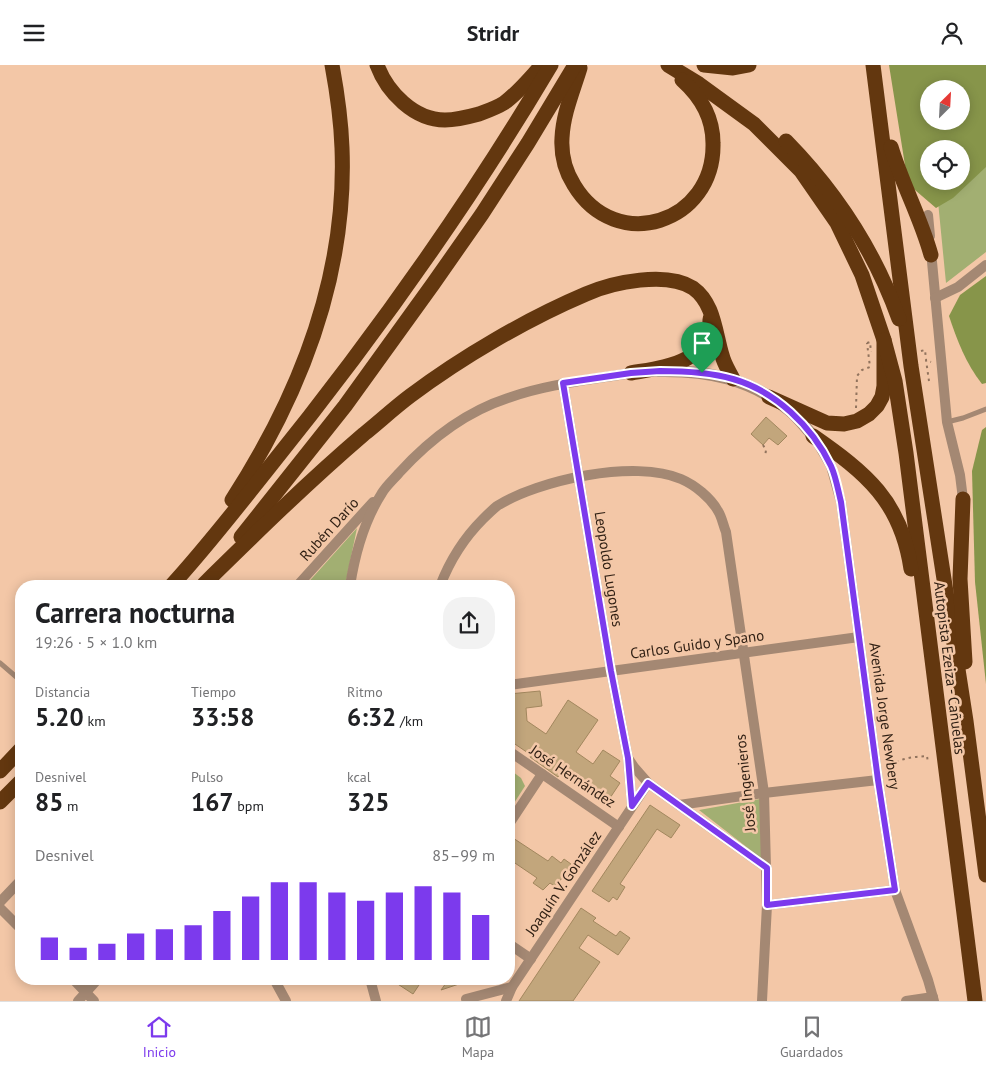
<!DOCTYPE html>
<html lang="es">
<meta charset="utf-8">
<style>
:root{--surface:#fff;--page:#f2f2f2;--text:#202124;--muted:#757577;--line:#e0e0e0;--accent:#7c3aed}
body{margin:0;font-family:"PT Sans",sans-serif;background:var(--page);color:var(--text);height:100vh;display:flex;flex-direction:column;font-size:19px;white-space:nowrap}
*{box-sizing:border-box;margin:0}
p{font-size:16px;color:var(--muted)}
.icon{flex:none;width:28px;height:28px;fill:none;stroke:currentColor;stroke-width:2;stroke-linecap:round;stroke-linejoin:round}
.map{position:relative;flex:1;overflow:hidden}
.details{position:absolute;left:15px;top:515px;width:500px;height:405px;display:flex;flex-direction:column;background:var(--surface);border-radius:20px;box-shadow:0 2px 12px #0003}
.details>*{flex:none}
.needle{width:32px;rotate:24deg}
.buttons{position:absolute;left:920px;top:15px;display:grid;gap:10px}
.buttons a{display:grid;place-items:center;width:50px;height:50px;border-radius:50%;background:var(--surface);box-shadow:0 2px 12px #0003;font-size:25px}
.pin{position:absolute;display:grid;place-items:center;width:42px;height:42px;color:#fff;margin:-51px -21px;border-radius:50% 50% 50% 0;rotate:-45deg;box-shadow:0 0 5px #0007}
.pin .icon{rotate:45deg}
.round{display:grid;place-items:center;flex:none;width:52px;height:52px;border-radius:20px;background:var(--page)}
.head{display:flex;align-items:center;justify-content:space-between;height:85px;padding:0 20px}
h1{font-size:28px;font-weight:700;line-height:38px}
.stats{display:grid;grid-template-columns:repeat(3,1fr);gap:8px;height:85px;padding:5px 20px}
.stats div{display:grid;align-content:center}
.stats b{font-size:25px;font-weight:700}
.stats small{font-size:14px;font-weight:400}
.stats p{font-size:14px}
.chart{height:140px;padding:10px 20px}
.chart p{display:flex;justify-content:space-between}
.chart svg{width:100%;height:90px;margin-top:5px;stroke:var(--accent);stroke-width:6}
header{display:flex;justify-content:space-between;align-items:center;height:65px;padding:0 20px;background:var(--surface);font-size:22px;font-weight:700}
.dock{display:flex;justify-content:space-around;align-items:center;height:70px;border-top:1px solid var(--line);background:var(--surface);font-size:14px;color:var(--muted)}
.dock a{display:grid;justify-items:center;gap:2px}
.dock .current{color:var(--accent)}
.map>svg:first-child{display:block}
</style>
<header><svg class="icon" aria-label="menu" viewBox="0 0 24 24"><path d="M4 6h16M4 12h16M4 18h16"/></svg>Stridr<svg class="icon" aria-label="person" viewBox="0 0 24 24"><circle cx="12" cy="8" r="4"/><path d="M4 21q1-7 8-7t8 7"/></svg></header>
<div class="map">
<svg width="986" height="936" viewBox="0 0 986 936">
<rect width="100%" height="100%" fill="#f3c7a7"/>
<g fill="#a2af72">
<polygon points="924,0 986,0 986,187 946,218 936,116 961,116 961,24 929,24"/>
<polygon points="357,463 345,521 305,521"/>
<polygon points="509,704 521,713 525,721 509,746"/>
<polygon points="760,734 762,794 699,745"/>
</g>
<g fill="#87954a" fill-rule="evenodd">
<path d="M889,0H986V102L953,133L936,143L908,119ZM929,24H961V56H929ZM929,84H961V116H929Z"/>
<path d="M986,211V318L982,319C966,299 957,275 949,251L960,230Z"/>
<polygon points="986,362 986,619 975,517 972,406 982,365"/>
</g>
<g fill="#c2a67c" stroke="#a2875e">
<polygon points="766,352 787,371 778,380 769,373 763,380 751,369"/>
<polygon points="540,626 542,641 526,643 527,656 546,669 568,635 598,655 576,687 593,699 603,685 620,696 610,711 620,718 606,739 560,708 558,712 530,692 531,690 509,675 509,629"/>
<polygon points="650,740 680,760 671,773 657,764 620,819 625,822 617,835 613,832 609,837 592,826"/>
<polygon points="513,773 548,796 552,791 561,798 564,794 571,799 556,822 550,818 543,825 533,818 537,813 509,794 509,780"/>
<polygon points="581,843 596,853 593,856 616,871 620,866 630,873 618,890 588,870 579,883 600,897 573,936 519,936"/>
<polygon points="390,914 423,914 413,929"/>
<polygon points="449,914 471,914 471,915 441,925"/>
</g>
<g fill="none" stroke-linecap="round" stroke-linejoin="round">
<g stroke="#91735d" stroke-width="2" stroke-dasharray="2.5 4" stroke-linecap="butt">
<polyline points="867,278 870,277 871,287"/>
<polyline points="921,286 925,285 926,294"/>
<polyline points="929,316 926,295 931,297"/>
<polyline points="856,343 857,311 862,305 870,302 867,278"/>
<polyline points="763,380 766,385 765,392"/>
<path d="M886,705C897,693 912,692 927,691L928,698"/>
</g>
<g stroke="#a48873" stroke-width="5">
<polyline points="947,357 963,353 986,344"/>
<polyline points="0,598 21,616"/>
</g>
<g stroke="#a48873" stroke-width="10">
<polyline points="928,150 930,171"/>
<polyline points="931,186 947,357 960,410 963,434"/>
<polyline points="935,233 958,222 986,200"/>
<polyline points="563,318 611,606 628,693 634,702 648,718 767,803"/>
<polyline points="816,375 831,401 841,437 878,715 895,825 928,915 934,936"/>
<polyline points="297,521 373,437"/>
<path d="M350,521C355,489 364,456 382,428C386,421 394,414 399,408C429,375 465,347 508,333C547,319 590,315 631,308"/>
<path d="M440,521C450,495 463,474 483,454C487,450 492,445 497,441C538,415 635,394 681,414C695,420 711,433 718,446C722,452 723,460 726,467L764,728L767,840L762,936"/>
<polyline points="509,620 859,572"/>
<polyline points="509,686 619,762"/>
<polyline points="628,694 632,741"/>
<polyline points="679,740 764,728 878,715"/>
<polyline points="509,759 542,709"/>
<polyline points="0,837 21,815"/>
<polyline points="767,840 895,825"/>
<polyline points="0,843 21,864"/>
<polyline points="509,879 531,894"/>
<polyline points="73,914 94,936"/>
<polyline points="274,914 286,936"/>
<polyline points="370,914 376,936"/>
<polyline points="466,934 512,922"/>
<polyline points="78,936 98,914"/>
<polyline points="506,936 512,922 648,718"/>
<polyline points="906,936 933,932"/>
</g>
<path stroke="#a48873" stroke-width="12" d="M658,306C708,305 750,314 789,345C798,352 805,362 813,371"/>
<g stroke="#63370f" stroke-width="15">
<path d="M377,0C387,27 414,55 445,55C456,55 468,52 479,49C487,46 496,43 504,38C518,28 530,13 542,0"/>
<polyline points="668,0 699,19 754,59 801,106 837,158 862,210 884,275 884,321 882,332 877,341 869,349 857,356 844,359 827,358 769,332"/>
<polyline points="704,0 733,3 749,0"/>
<polyline points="873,0 911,301 966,656 986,810"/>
<path d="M580,3C573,26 563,49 562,73C561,90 565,106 574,120C616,190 715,158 713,78C713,53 701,32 682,15"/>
<path d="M786,76C836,127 875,187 899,254"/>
<path d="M891,82C902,119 921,153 931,190"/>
<polyline points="884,275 895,316 906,388 975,936"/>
<path d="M631,308C664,302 711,298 710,254"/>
<path d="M813,371C866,408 901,436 911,504"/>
<polyline points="963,434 960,514 965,597"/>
<path d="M232,435C300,330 347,210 342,83C341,55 337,27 332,0"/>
<polyline points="241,472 345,341 433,219 482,149 528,78 575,0"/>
<path d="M204,519C256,468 308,417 364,369C379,357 394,343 410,331C462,292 527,254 586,229C613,217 667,206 693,223C714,238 715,267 722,290C724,299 729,306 733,314"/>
<path d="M171,521C205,484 236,444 267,405C371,276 467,142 551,0"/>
<polyline points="0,706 21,684"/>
<polyline points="0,737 21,716"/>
</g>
</g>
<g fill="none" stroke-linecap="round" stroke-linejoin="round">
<g stroke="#fff" stroke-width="10">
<path id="route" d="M660,306C685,306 709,307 733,314C775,326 812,361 831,401C836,412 838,425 841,437L878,715L895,825L767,840V803L648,718L632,741L628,693L611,606L563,318L631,308Z"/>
</g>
<use href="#route" stroke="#7c3aed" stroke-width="6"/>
</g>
<g text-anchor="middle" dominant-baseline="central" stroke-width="5" stroke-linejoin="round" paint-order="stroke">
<g font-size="15" fill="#2f1f13" stroke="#f3c7a7">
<text transform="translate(329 464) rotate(-48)">Rubén Darío</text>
<text transform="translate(609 504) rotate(81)">Leopoldo Lugones</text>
<text transform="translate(697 579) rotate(-8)">Carlos Guido y Spano</text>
<text transform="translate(950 603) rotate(83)">Autopista Ezeiza - Cañuelas</text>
<text transform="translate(885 651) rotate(82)">Avenida Jorge Newbery</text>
<text transform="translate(573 711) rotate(34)">José Hernández</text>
<text transform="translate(745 718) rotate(-96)">José Ingenieros</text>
<text transform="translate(563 818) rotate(-56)">Joaquín V. González</text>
</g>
</g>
</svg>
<div class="buttons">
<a><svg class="needle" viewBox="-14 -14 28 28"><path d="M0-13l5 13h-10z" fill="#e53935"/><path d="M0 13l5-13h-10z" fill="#757577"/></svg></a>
<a><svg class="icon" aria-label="locate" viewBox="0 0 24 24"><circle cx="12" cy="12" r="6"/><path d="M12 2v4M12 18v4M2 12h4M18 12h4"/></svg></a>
</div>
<div class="pin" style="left:702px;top:308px;background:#1e9e55"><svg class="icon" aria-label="arrive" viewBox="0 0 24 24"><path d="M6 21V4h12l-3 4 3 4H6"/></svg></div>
<section class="details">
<div class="head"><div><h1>Carrera nocturna</h1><p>19:26 · 5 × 1.0 km</p></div><a class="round"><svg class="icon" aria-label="share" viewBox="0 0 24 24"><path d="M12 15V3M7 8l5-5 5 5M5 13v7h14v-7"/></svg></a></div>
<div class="stats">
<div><p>Distancia</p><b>5.20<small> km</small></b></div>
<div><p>Tiempo</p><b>33:58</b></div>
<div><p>Ritmo</p><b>6:32<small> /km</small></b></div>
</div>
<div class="stats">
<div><p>Desnivel</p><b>85<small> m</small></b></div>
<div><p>Pulso</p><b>167<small> bpm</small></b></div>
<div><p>kcal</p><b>325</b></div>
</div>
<div class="chart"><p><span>Desnivel</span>85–99 m</p>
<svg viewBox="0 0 160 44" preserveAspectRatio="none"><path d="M5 44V33M15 44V38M25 44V36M35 44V31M45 44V29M55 44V27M65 44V20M75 44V13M85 44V6M95 44V6M105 44V11M115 44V15M125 44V11M135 44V8M145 44V11M155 44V22"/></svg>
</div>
</section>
</div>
<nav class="dock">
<a class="current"><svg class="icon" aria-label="home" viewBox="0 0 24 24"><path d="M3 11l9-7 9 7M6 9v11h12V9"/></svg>Inicio</a>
<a><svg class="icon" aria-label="map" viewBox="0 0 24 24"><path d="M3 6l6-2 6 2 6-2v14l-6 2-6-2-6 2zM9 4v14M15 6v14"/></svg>Mapa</a>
<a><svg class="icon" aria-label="saved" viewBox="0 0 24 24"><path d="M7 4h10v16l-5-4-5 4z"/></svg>Guardados</a>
</nav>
